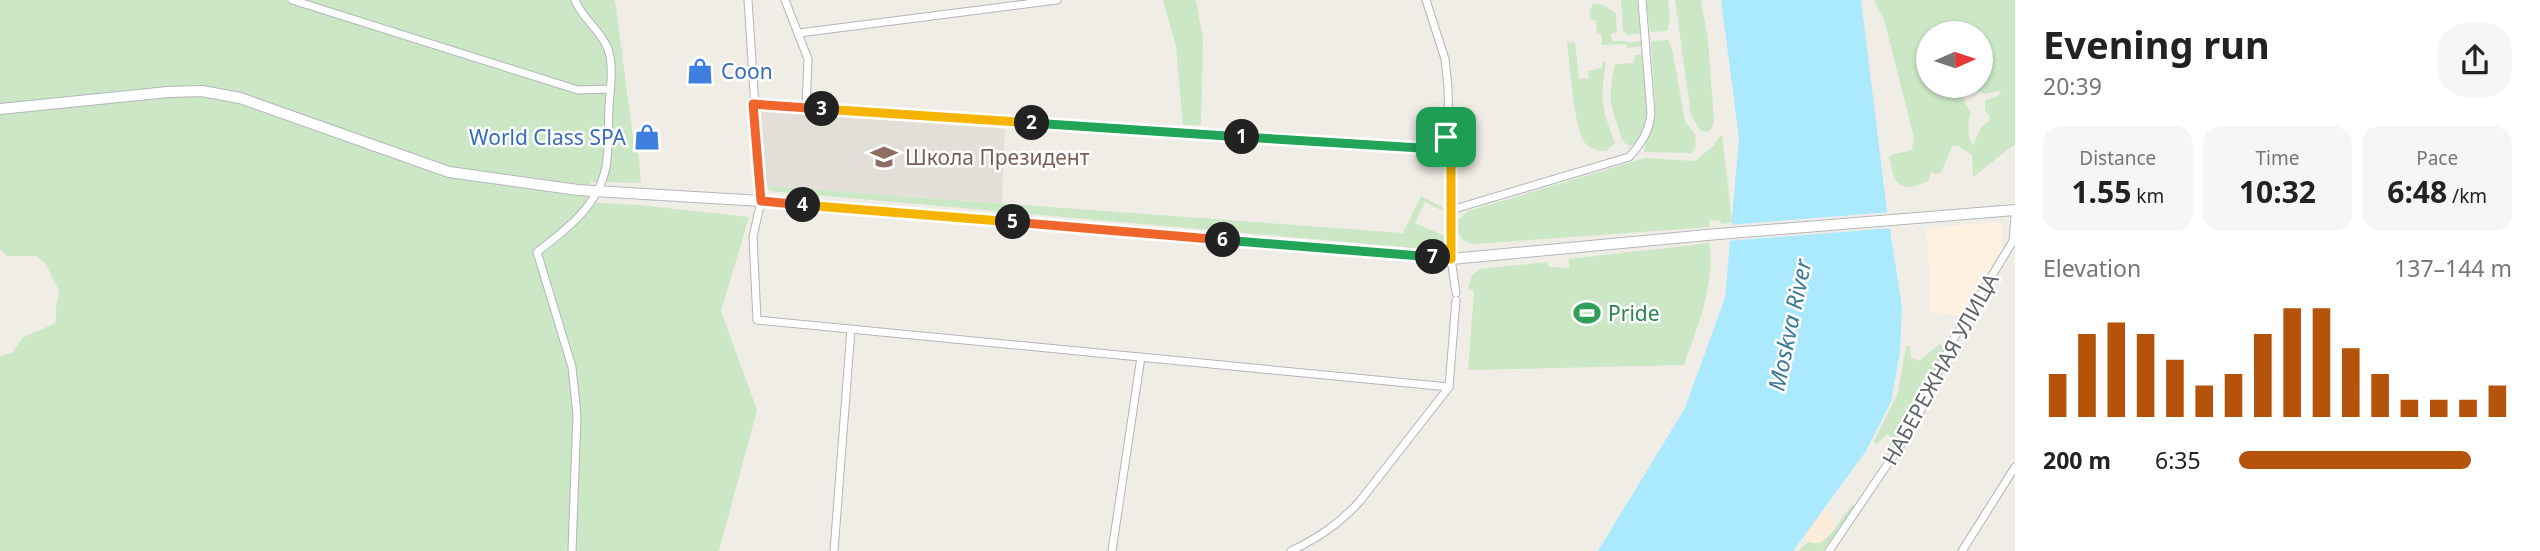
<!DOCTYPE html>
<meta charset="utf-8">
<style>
:root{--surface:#fff;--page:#f6f6f6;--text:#222;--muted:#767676;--accent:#b45309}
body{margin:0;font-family:"Noto Sans",sans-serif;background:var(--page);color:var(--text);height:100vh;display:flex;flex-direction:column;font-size:26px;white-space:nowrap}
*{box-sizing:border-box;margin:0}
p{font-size:23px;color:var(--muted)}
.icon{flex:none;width:38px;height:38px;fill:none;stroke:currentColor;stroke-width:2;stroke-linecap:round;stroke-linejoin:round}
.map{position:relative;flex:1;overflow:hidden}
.side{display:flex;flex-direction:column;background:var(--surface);width:525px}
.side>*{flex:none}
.needle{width:46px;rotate:87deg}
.fabs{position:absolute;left:1916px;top:21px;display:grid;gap:14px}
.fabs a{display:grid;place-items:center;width:77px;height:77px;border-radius:50%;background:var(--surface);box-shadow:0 2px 5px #0004;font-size:35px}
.pin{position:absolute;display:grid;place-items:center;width:60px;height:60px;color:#fff;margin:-30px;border-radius:14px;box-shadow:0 4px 10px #0006}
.km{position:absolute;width:35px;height:35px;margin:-18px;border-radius:50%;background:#222;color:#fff;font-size:19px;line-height:35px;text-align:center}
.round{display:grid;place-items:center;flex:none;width:74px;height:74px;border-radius:28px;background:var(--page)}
.headline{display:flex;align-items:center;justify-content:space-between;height:119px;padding:0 28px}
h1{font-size:38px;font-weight:700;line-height:52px}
.stats{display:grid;grid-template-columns:repeat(3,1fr);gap:10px;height:119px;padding:7px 28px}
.stats div{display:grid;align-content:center;border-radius:18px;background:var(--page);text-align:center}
.stats b{font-size:30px;font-weight:700}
.stats small{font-size:19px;font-weight:400}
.stats p{font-size:19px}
.chart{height:196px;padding:14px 28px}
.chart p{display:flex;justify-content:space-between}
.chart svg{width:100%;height:126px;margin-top:7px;stroke:var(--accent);stroke-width:6}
ul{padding:0 28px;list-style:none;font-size:23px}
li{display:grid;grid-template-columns:112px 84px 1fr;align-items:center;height:52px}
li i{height:18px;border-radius:9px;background:var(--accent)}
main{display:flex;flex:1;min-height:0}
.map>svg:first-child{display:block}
</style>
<main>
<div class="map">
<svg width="2015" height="551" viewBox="0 0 2015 551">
<rect width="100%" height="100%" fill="#f0ede7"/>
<polygon fill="#fef1df" points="1998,222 2003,225 2001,250 1960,316 1929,312 1930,279 1926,228"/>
<polygon fill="#e3ded8" points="760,110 1005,129 1002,203 766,186"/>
<g fill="#cbe7c5" fill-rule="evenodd">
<polygon points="0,0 615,0 634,145 639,157 641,183 591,182 586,202 639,205 749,217 721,311 757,410 719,551 0,551 0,356 12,353 23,337 54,324 56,321 56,306 59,291 45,263 37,256 7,256 0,249"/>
<polygon points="1163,0 1196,0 1203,39 1201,125 1183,125 1176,47"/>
<polygon points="1621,0 1637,0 1641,33 1627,35 1623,31"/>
<polygon points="1646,0 1668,0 1670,18 1667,31 1650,32"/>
<polygon points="1675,0 1701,0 1708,41 1714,121 1711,130 1706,132 1700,130 1691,115"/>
<path d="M1874,0H2015V144L1973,177L1972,155L1958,146H1952L1941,173L1936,174L1931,172L1928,181C1898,195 1894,183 1889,157C1897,151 1904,154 1912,149L1914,138L1884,19ZM1928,33H1981V86H1928ZM1969,87L1985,94L2001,91L1999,95L1985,101V111L1989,115L1990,120L1982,126L1973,145C1966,136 1968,121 1971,112C1964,102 1961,97 1969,87Z"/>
<polygon points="1593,3 1603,5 1616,13 1617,32 1611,34 1612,41 1628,41 1629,43 1641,41 1641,46 1628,48 1626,44 1602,45 1601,34 1597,34 1596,21 1591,19 1589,12"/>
<polygon points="1668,40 1672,48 1685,121 1695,135 1696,145 1692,153 1644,152 1655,103 1651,41"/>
<path d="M1575,42L1579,79L1589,78L1588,71L1602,68L1603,61L1606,62C1600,100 1601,106 1615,143L1606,151C1597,150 1591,150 1585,143C1574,130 1570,64 1567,43Z"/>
<path d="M1635,55H1643C1645,78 1656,135 1630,146C1619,141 1621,134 1617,124C1608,97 1610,92 1615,64L1634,63Z"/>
<path d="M1722,134L1732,222L1721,224L1720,220L1709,221L1710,227L1474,244C1461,242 1457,234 1456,222L1468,211L1645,158L1695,161L1713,146Z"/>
<polygon points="766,186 1403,233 1421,196 1442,207 1443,211 1425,202 1415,223 1447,237 1443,246 1426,249 770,191"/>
<path d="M1709,243C1716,283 1697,328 1684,365L1468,370L1474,292L1468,289L1472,276L1479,269L1548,262L1549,267L1569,268V259Z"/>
<polygon points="1940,344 1944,348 1905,434 1885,462 1891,437 1887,434 1876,445 1874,441 1898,393 1906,346 1910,346 1911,358 1919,361"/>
<path d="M1853,504L1856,506L1823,551H1798L1808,542C1812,542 1816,544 1819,543C1830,540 1844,513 1853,504Z"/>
</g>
<polygon fill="#faecd8" points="1826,508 1831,512 1834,530 1820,543 1808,542 1808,536 1806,534"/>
<polygon fill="#aae9fe" points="1721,0 1861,0 1887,211 1902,307 1900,352 1891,402 1866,451 1793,551 1598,551 1685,408 1725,298 1739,138"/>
<polygon fill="#f0ede7" points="1891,212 1893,228 1726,241 1728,225"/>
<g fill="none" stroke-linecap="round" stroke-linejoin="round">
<g stroke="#b2b6b9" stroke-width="9">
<g id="minor">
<polyline points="292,0 578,90 610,89"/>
<polyline points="748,0 761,201 753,237 757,320 1449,387 1456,300"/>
<polyline points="785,0 808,59 806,108"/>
<polyline points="1426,0 1445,59 1448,87 1449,136"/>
<polyline points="799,33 1057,0"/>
<polyline points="753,104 1437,149"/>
<circle cx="1449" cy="149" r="13"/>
<polyline points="1451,162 1451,210"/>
<path d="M1456,293L1451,259V210L1629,157C1641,144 1649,132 1651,114L1642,0"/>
<path d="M572,551L577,415L572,367L537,252C567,229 598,206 606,167C609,148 608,127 609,108C610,89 614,67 608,49C601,30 582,19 575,0"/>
<polyline points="834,551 851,329"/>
<polyline points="1112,551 1141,357"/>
<path d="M1291,551C1318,538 1339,524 1360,501L1449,387"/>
<polyline points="1829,551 1914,425 1953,340 2013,241 2015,217"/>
<polyline points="1962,551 2015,467"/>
</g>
</g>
<g stroke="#b3b8bb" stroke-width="12">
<polyline id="secondary" points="0,109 168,92 202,91 240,98 449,172 578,190 761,201 1451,259 1718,234 2015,210"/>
</g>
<use href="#minor" stroke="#fff" stroke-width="7"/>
<use href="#secondary" stroke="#fff" stroke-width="10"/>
</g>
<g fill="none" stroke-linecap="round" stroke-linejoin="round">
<g stroke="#fff" stroke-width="14">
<polyline id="split-1" points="1242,137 1437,149 1439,142 1446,137"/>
</g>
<g stroke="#fff" stroke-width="14">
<polyline id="split-2" points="1032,123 1242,137"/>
</g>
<g stroke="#fff" stroke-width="14">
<polyline id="split-3" points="822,109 1032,123"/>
</g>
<g stroke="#fff" stroke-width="14">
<polyline id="split-4" points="803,205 761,201 753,104 822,109"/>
</g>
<g stroke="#fff" stroke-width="14">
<polyline id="split-5" points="803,205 1013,222"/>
</g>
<g stroke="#fff" stroke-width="14">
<polyline id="split-6" points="1013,222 1223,240"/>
</g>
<g stroke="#fff" stroke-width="14">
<polyline id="split-7" points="1223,240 1433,257"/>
</g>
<g stroke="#fff" stroke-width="14">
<polyline id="split-8" points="1433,257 1451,259 1451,162 1461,155 1462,146 1458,139 1446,137"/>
</g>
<use href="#split-1" stroke="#22a559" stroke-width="9"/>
<use href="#split-2" stroke="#22a559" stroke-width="9"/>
<use href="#split-3" stroke="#f5b400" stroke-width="9"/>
<use href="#split-4" stroke="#f0652b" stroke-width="9"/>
<use href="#split-5" stroke="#f5b400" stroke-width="9"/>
<use href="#split-6" stroke="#f0652b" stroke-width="9"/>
<use href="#split-7" stroke="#22a559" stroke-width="9"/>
<use href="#split-8" stroke="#f5b400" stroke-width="9"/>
</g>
<defs>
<g id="shop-bare" transform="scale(2.1)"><path d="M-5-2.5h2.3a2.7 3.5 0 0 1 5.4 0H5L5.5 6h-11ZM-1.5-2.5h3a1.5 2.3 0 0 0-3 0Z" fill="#3f7fe0" stroke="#fff" stroke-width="2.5" paint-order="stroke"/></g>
<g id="school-bare" transform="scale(2.1)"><path d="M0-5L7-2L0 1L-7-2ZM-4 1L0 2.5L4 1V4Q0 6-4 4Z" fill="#8d6e63" stroke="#fff" stroke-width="2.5" paint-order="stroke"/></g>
<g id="stadium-bare" transform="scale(2.1)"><path d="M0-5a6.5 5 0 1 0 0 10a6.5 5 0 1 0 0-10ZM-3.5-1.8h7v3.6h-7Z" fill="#2e9e5b" stroke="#fff" stroke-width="2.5" paint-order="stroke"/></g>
</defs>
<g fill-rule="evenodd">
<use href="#shop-bare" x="700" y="71"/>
<use href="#shop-bare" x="647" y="137"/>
<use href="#school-bare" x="884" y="157"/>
<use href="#stadium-bare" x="1587" y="313"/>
</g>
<g text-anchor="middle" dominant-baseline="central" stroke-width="5" stroke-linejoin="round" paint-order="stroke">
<g font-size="21" fill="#366cbe" stroke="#fff" text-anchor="start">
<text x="721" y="71">Coon</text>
<text x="626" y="137" text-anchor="end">World Class SPA</text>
</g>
<g font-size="21" fill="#785e54" stroke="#fff" text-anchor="start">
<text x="905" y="157">Школа Президент</text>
</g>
<g font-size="21" fill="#27864d" stroke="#fff" text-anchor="start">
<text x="1608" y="313">Pride</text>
</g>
<g font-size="21" fill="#5f6467" stroke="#fff">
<text transform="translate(1940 369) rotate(-61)">НАБЕРЕЖНАЯ УЛИЦА</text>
</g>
<g font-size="23" font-style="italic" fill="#3c7996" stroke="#fff">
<text transform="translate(1789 325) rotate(-78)">Moskva River</text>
</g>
</g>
</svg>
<div class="fabs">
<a><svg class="needle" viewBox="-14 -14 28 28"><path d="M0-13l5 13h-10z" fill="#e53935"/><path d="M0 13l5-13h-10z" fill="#767676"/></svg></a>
</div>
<div class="pin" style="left:1446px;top:137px;background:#1e9e55"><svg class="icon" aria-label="arrive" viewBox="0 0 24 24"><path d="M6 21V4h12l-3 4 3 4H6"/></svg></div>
<b class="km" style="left:1242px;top:137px">1</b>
<b class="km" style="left:1032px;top:123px">2</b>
<b class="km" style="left:822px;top:109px">3</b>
<b class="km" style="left:803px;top:205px">4</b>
<b class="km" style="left:1013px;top:222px">5</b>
<b class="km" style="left:1223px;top:240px">6</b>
<b class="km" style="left:1433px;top:257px">7</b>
</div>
<section class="side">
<div class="headline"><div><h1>Evening run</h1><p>20:39</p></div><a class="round"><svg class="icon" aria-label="share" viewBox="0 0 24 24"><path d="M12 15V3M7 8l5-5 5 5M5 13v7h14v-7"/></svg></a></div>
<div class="stats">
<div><p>Distance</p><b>1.55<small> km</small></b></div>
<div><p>Time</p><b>10:32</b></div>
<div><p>Pace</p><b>6:48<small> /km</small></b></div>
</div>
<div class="chart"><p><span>Elevation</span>137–144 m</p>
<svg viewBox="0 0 160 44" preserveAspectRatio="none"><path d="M5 44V29M15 44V15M25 44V11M35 44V15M45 44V24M55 44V33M65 44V29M75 44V15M85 44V6M95 44V6M105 44V20M115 44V29M125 44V38M135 44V38M145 44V38M155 44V33"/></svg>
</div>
<ul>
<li><b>200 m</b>6:35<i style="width:85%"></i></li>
</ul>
</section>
</main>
